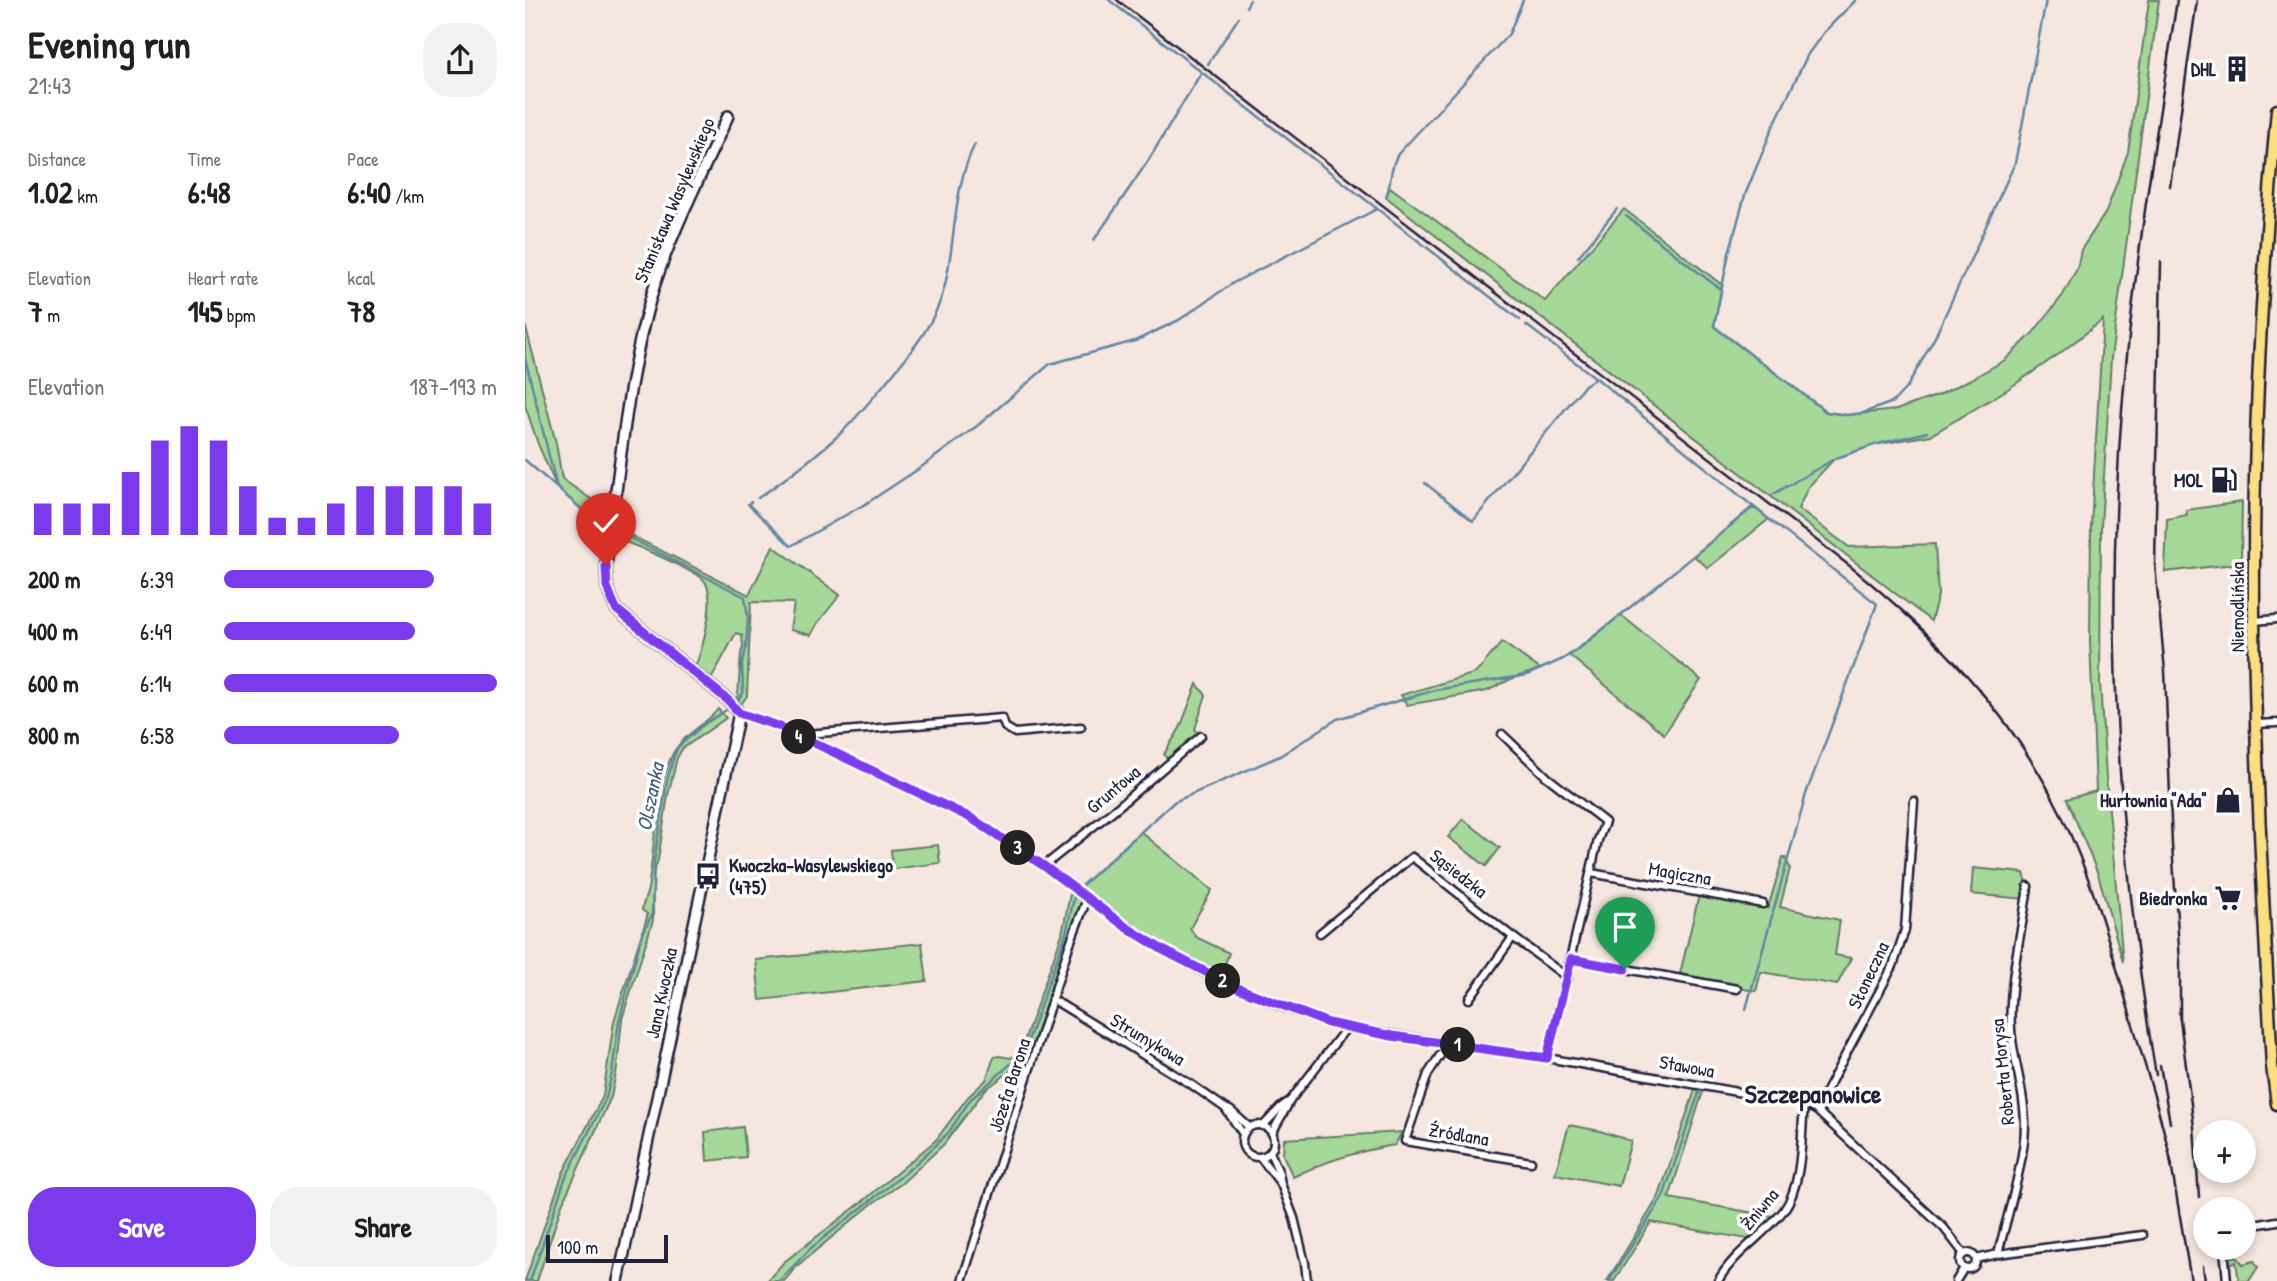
<!DOCTYPE html>
<meta charset="utf-8">
<style>
:root{--surface:#fff;--page:#f2f2f2;--text:#202124;--muted:#757577;--accent:#7c3aed}
body{margin:0;font-family:"Patrick Hand",sans-serif;background:var(--page);color:var(--text);height:100vh;display:flex;flex-direction:column;font-size:26px;white-space:nowrap}
*{box-sizing:border-box;margin:0}
p{font-size:23px;color:var(--muted)}
.icon{flex:none;width:38px;height:38px;fill:none;stroke:currentColor;stroke-width:2;stroke-linecap:round;stroke-linejoin:round}
.map{position:relative;flex:1;overflow:hidden}
.drawer{display:flex;flex-direction:column;background:var(--surface);width:525px}
.drawer>*{flex:none}
.fabs{position:absolute;left:1668px;top:1120px;display:grid;gap:14px}
.fabs a{display:grid;place-items:center;width:63px;height:63px;border-radius:50%;background:var(--surface);box-shadow:0 4px 10px #0003;font-size:35px}
.scale{position:absolute;left:21px;bottom:18px;width:122px;box-sizing:border-box;padding-left:7px;border:4px solid #22223b;border-top:0;font-size:19px;line-height:24px;white-space:nowrap;color:#22223b;-webkit-text-stroke:5px #fff;paint-order:stroke}
.pin{position:absolute;display:grid;place-items:center;width:60px;height:60px;color:#fff;margin:-72px -30px;border-radius:50% 50% 50% 0;rotate:-45deg;box-shadow:0 0 7px #0007}
.pin .icon{rotate:45deg}
.km{position:absolute;width:35px;height:35px;margin:-18px;border-radius:50%;background:#222;color:#fff;font-size:19px;line-height:35px;text-align:center}
.round{display:grid;place-items:center;flex:none;width:74px;height:74px;border-radius:28px;background:var(--page)}
.overview{display:flex;align-items:center;justify-content:space-between;height:119px;padding:0 28px}
h1{font-size:38px;font-weight:700;line-height:52px}
.figures{display:grid;grid-template-columns:repeat(3,1fr);gap:10px;height:119px;padding:7px 28px}
.figures div{display:grid;align-content:center}
.figures b{font-size:30px;font-weight:700}
.figures small{font-size:19px;font-weight:400}
.figures p{font-size:19px}
.chart{height:196px;padding:14px 28px}
.chart p{display:flex;justify-content:space-between}
.chart svg{width:100%;height:126px;margin-top:7px;stroke:var(--accent);stroke-width:6}
.cta{display:flex;gap:14px;margin-top:auto;padding:14px 28px}
.cta a{flex:1;height:80px;border-radius:28px;background:var(--accent);color:#fff;font-size:28px;font-weight:700;line-height:80px;text-align:center}
.cta a+a{background:var(--page);color:var(--text)}
ul{padding:0 28px;list-style:none;font-size:23px}
li{display:grid;grid-template-columns:112px 84px 1fr;align-items:center;height:52px}
li i{height:18px;border-radius:9px;background:var(--accent)}
main{display:flex;flex:1;min-height:0}
.map>svg:first-child{display:block}
</style>
<main>
<section class="drawer">
<div class="overview"><div><h1>Evening run</h1><p>21:43</p></div><a class="round"><svg class="icon" aria-label="share" viewBox="0 0 24 24"><path d="M12 15V3M7 8l5-5 5 5M5 13v7h14v-7"/></svg></a></div>
<div class="figures">
<div><p>Distance</p><b>1.02<small> km</small></b></div>
<div><p>Time</p><b>6:48</b></div>
<div><p>Pace</p><b>6:40<small> /km</small></b></div>
</div>
<div class="figures">
<div><p>Elevation</p><b>7<small> m</small></b></div>
<div><p>Heart rate</p><b>145<small> bpm</small></b></div>
<div><p>kcal</p><b>78</b></div>
</div>
<div class="chart"><p><span>Elevation</span>187–193 m</p>
<svg viewBox="0 0 160 44" preserveAspectRatio="none"><path d="M5 44V33M15 44V33M25 44V33M35 44V22M45 44V11M55 44V6M65 44V11M75 44V27M85 44V38M95 44V38M105 44V33M115 44V27M125 44V27M135 44V27M145 44V27M155 44V33"/></svg>
</div>
<ul>
<li><b>200 m</b>6:39<i style="width:77%"></i></li>
<li><b>400 m</b>6:49<i style="width:70%"></i></li>
<li><b>600 m</b>6:14<i style="width:100%"></i></li>
<li><b>800 m</b>6:58<i style="width:64%"></i></li>
</ul>
<div class="cta"><a>Save</a><a>Share</a></div>
</section>
<div class="map">
<svg width="1752" height="1281" viewBox="0 0 1752 1281">
<rect width="100%" height="100%" fill="#f6e6e0"/>
<filter id="ink" filterUnits="userSpaceOnUse"><feTurbulence type="fractalNoise" baseFrequency=".0143" numOctaves="2"/><feDisplacementMap in="SourceGraphic" scale="14" xChannelSelector="R" yChannelSelector="G"/><feConvolveMatrix kernelMatrix="1 2 1 2 8 2 1 2 1" color-interpolation-filters="sRGB"/></filter>
<g filter="url(#ink)">
<g fill="#a6d899" stroke="#647d6a" stroke-width="2">
<polygon points="1624,0 1634,0 1586,358 1576,527 1575,683 1581,777 1598,962 1573,874 1542,799 1571,791 1565,641 1566,526 1578,320 1534,354 1483,389 1406,435 1349,445 1309,459 1283,487 1273,509 1324,547 1410,544 1413,595 1406,621 861,197 865,187 1020,301 1099,209 1197,285 1189,326 1301,412 1322,415 1371,410 1414,395 1450,377 1480,360 1507,334 1538,295 1552,269 1556,250 1581,212 1603,152"/>
<path d="M0,324L31,443L37,479L89,515L95,529L103,534L224,595L248,546L315,595L292,624L286,635L265,630L269,603L226,602L222,696L214,707L209,702L213,695L216,653L218,647L217,635L211,633L183,685L168,672C176,654 194,595 178,579C175,576 168,573 164,571C139,557 112,546 85,536L88,517L68,519L32,488L13,444L0,405Z"/>
<polygon points="1717,502 1716,563 1640,572 1642,519 1662,515 1661,510"/>
<polygon points="1228,506 1244,519 1183,568 1169,556"/>
<polygon points="1096,615 1176,680 1139,734 1044,655"/>
<polygon points="977,642 1015,669 986,679 962,691 882,705 876,695 951,673"/>
<polygon points="672,684 681,695 670,729 675,737 645,763 639,754 655,728"/>
<path d="M193,709L201,718L157,749L152,758L143,795L133,860L128,874V920L97,1019L92,1068L86,1097L37,1204L12,1281H0L38,1173L78,1096L89,1021L122,917V914L117,910C118,903 121,897 123,889C129,854 132,778 150,750C161,732 182,724 193,709Z"/>
<polygon points="938,819 975,848 961,866 923,837"/>
<polygon points="616,832 687,890 665,928 671,937 704,953 694,980 680,973 563,899 524,997 510,1040 503,1055 495,1064 460,1090 419,1144 376,1184 348,1203 272,1266 259,1281 242,1281 259,1262 337,1202 411,1140 443,1097 461,1080 469,1057 474,1056 486,1058 496,1050 537,934 545,894 562,899 556,886"/>
<polygon points="413,845 415,863 368,869 366,850"/>
<polygon points="1258,857 1260,857 1265,868 1255,907 1315,920 1310,955 1326,958 1312,985 1236,972 1231,991 1154,978 1174,895 1243,908"/>
<polygon points="1448,868 1499,873 1503,886 1501,899 1446,894"/>
<polygon points="397,943 402,981 235,1000 231,960"/>
<polygon points="1172,1084 1180,1085 1144,1198 1252,1217 1228,1240 1126,1222 1089,1281 1082,1281 1134,1196"/>
<polygon points="1044,1125 1075,1131 1106,1141 1094,1186 1030,1174"/>
<polygon points="218,1127 221,1157 182,1161 180,1132"/>
<path d="M877,1132L870,1145C833,1151 802,1160 768,1177L758,1155L759,1139Z"/>
<polygon points="1711,1256 1718,1264 1729,1261 1733,1267 1724,1281 1714,1281 1711,1262 1703,1264 1704,1258"/>
</g>
<g fill="none" stroke-linecap="round" stroke-linejoin="round">
<g stroke="#5f87a3" stroke-width="2.5">
<polyline points="584,0 995,320"/>
<polyline points="721,7 725,0"/>
<polyline points="683,64 714,17"/>
<path d="M861,197C867,182 864,168 873,154L984,34L998,0"/>
<polyline points="1101,216 1195,289"/>
<polyline points="569,240 623,161 676,73"/>
<polyline points="1053,257 1092,209"/>
<polyline points="1001,325 1071,378"/>
<polyline points="1189,326 1204,253 1220,195 1247,129 1283,54 1299,32 1331,0"/>
<polyline points="1192,329 1302,412 1322,415 1338,413 1368,402 1382,387 1410,337 1490,163 1521,0"/>
<polyline points="0,358 32,488 68,519 220,597 223,618 221,647 217,664 218,693 211,703"/>
<polyline points="0,460 32,488"/>
<polyline points="900,483 948,521 1060,385 1071,378 1231,509"/>
<polyline points="1247,495 1309,459 1349,445 1402,432"/>
<path d="M233,498C262,478 291,456 317,432C336,413 353,392 370,371C392,345 412,319 420,285C431,238 428,187 450,144"/>
<polyline points="226,502 223,504 266,546 342,503 395,468 452,426 525,364 610,341 654,320 708,283 852,209"/>
<polyline points="5,1281 40,1179 81,1098 87,1073 94,1021 116,938 127,914 129,862 142,781 148,759 153,747 178,725 206,707"/>
<polyline points="254,1281 286,1248 379,1174 410,1146 424,1132 445,1100 499,1052 541,933 549,898 556,886 649,802 755,756 812,719 910,690 1002,675 1038,659 1055,648 1226,509 1231,509 1352,604 1281,794 1221,1009"/>
<polyline points="1084,1281 1138,1197 1175,1090"/>
</g>
<g stroke="#22223b" stroke-width="11">
<g id="street">
<polyline points="1729,621 1752,619"/>
<polyline points="214,713 256,727 446,818 519,866 601,927 638,950 680,973 753,1005 803,1023 835,1030 1022,1058 1279,1104 1291,1110 1419,1228 1439,1254"/>
<polyline points="1731,724 1752,723"/>
<polyline points="977,734 1022,777 1080,822 1073,840 1022,1058"/>
<polyline points="276,738 282,734 477,718 480,727 490,733 556,727"/>
<polyline points="519,866 594,806 676,736"/>
<polyline points="1066,873 1238,904"/>
<polyline points="795,933 887,857 988,937"/>
<polyline points="1046,959 1212,989"/>
<polyline points="527,999 667,1085 700,1108 705,1110 724,1127"/>
<polyline points="944,999 988,937 1043,978"/>
<polyline points="923,1043 903,1074 880,1141 1006,1162"/>
<polyline points="700,1108 718,1134"/>
<polyline points="1291,1110 1368,966 1380,930 1389,801"/>
<circle cx="733" cy="1141" r="16"/>
<polyline points="738,1126 755,1108 763,1102"/>
<polyline points="747,1133 765,1101 822,1027"/>
<polyline points="745,1152 754,1173 756,1184 769,1218 780,1263 782,1281"/>
<polyline points="735,1157 756,1184"/>
<polyline points="1718,1227 1752,1221"/>
<polyline points="1699,1248 1702,1281"/>
<circle cx="1443" cy="1261" r="8"/>
<path d="M1473,1254C1482,1216 1500,1161 1500,1124C1500,1091 1488,1061 1486,1029C1483,982 1497,933 1503,886"/>
<polyline points="1451,1259 1473,1254 1618,1235"/>
<polyline points="437,1281 544,946 562,899"/>
<path d="M1193,1281C1209,1252 1239,1236 1259,1210C1278,1184 1276,1135 1279,1104"/>
<polyline points="1431,1281 1439,1268"/>
</g>
</g>
<g stroke="#22223b" stroke-width="14">
<path id="secondary" d="M93,1281L214,713L204,701L91,609L82,587L81,565C95,473 101,377 129,287C148,228 178,172 203,116"/>
</g>
<g stroke="#22223b" stroke-width="15">
<path id="primary" d="M1752,110C1738,261 1729,413 1729,564C1728,731 1738,899 1747,1066L1752,1104"/>
</g>
<use href="#street" stroke="#fff" stroke-width="6"/>
<use href="#secondary" stroke="#fff" stroke-width="9"/>
<use href="#primary" stroke="#fedf80" stroke-width="10"/>
<g stroke="#22223b" stroke-width="2.5">
<path d="M592,0L1326,567C1411,636 1486,712 1535,812C1567,877 1586,948 1606,1018C1620,1067 1637,1116 1647,1166"/>
<polyline points="1645,186 1672,0"/>
<polyline points="1636,262 1630,565 1640,671 1647,845 1655,962 1655,1020"/>
<polyline points="1654,1012 1669,1127 1674,1197"/>
<polyline points="1635,1065 1645,1123"/>
<path d="M1631,1075C1596,869 1581,662 1594,453C1603,301 1629,150 1652,0"/>
<polyline points="1645,1158 1666,1281"/>
<polyline points="1678,1266 1680,1281"/>
</g>
</g>
</g>
<g fill="none" stroke-linecap="round" stroke-linejoin="round" filter="url(#ink)">
<g stroke="#fff" stroke-width="14">
<polyline id="route" points="81,565 82,587 91,609 204,701 214,713 256,727 446,818 519,866 601,927 638,950 710,987 803,1023 867,1036 1022,1058 1046,959 1100,969"/>
</g>
<use href="#route" stroke="#7c3aed" stroke-width="9"/>
</g>
<defs>
<g id="building-bare" transform="scale(2.1)"><path d="M-4-6H4V6H1V3H-1V6H-4ZM-2.5-4.3h1.7v1.8h-1.7ZM.8-4.3h1.7v1.8H.8ZM-2.5-1h1.7V.8h-1.7ZM.8-1h1.7V.8H.8Z" fill="#22223b" stroke="#fff" stroke-width="2.5" paint-order="stroke"/></g>
<g id="fuel-bare" transform="scale(2.1)"><path d="M-5.5-6h7V0h2V4h1.3V-2.5L3-4.5l.8-.8L6-3V5H2.5V1h-1V6h-7ZM-4.2-4.7v3.2H.2V-4.7Z" fill="#22223b" stroke="#fff" stroke-width="2.5" paint-order="stroke"/></g>
<g id="shop-bare" transform="scale(2.1)"><path d="M-5-2.5h2.3a2.7 3.5 0 0 1 5.4 0H5L5.5 6h-11ZM-1.5-2.5h3a1.5 2.3 0 0 0-3 0Z" fill="#22223b" stroke="#fff" stroke-width="2.5" paint-order="stroke"/></g>
<g id="bus-bare" transform="scale(2.1)"><path d="M-5-6H5V4H4V6H2V4H-2V6H-4V4H-5ZM-3.5-4V0h7V-4ZM-3.5 1.2v1.5H-2V1.2ZM2 1.2v1.5H3.5V1.2Z" fill="#22223b" stroke="#fff" stroke-width="2.5" paint-order="stroke"/></g>
<g id="supermarket-bare" transform="scale(2.1)"><path d="M-6-5.5h2.5l.6 2H6L4.5 2H-2.5L-4.4-4H-6ZM-1.5 3.2a1.3 1.3 0 1 0 .1 0ZM3 3.2a1.3 1.3 0 1 0 .1 0Z" fill="#22223b" stroke="#fff" stroke-width="2.5" paint-order="stroke"/></g>
</defs>
<g fill-rule="evenodd">
<use href="#building-bare" x="1712" y="69"/>
<use href="#fuel-bare" x="1699" y="480"/>
<use href="#shop-bare" x="1703" y="800"/>
<use href="#bus-bare" x="183" y="876"/>
<use href="#supermarket-bare" x="1703" y="898"/>
</g>
<g text-anchor="middle" dominant-baseline="central" stroke-width="7" stroke-linejoin="round" paint-order="stroke">
<g font-size="19" font-weight="bold" fill="#22223b" stroke="#fff" text-anchor="end">
<text x="1691" y="69">DHL</text>
<text x="1678" y="480">MOL</text>
<text x="1682" y="800">Hurtownia "Ada"</text>
<text x="204" y="865" text-anchor="start">Kwoczka-Wasylewskiego<tspan x="204" dy="22">(475)</tspan></text>
<text x="1682" y="898">Biedronka</text>
</g>
<g font-size="19" fill="#22223b" stroke="#fff">
<text transform="translate(149 200) rotate(-67)">Stanisława Wasylewskiego</text>
<text transform="translate(1712 607) rotate(-90)">Niemodlińska</text>
<text transform="translate(588 789) rotate(-40)">Gruntowa</text>
<text transform="translate(934 873) rotate(38)">Sąsiedzka</text>
<text transform="translate(1155 873) rotate(10)">Magiczna</text>
<text transform="translate(1343 975) rotate(-65)">Słoneczna</text>
<text transform="translate(136 993) rotate(-78)">Jana Kwoczka</text>
<text transform="translate(623 1039) rotate(31)">Strumykowa</text>
<text transform="translate(1162 1066) rotate(10)">Stawowa</text>
<text transform="translate(1477 1072) rotate(-96)">Roberta Morysa</text>
<text transform="translate(484 1085) rotate(-72)">Józefa Barona</text>
<text transform="translate(934 1134) rotate(10)">Źródlana</text>
<text transform="translate(1234 1209) rotate(-50)">Żniwna</text>
</g>
<g font-size="21" font-style="italic" fill="#455d78" stroke="#fff">
<text transform="translate(125 797) rotate(-79)">Olszanka</text>
</g>
<g font-size="26" font-weight="bold" fill="#22223b" stroke="#fff">
<text x="1288" y="1093">Szczepanowice</text>
</g>
</g>
</svg>
<div class="fabs">
<a>+</a>
<a>−</a>
</div>
<div class="scale">100 m</div>
<div class="pin" style="left:1100px;top:969px;background:#1e9e55"><svg class="icon" aria-label="arrive" viewBox="0 0 24 24"><path d="M6 21V4h12l-3 4 3 4H6"/></svg></div>
<div class="pin" style="left:81px;top:565px;background:#d93025"><svg class="icon" aria-label="check" viewBox="0 0 24 24"><path d="M5 12l5 5 9-10"/></svg></div>
<b class="km" style="left:933px;top:1045px">1</b>
<b class="km" style="left:698px;top:981px">2</b>
<b class="km" style="left:493px;top:848px">3</b>
<b class="km" style="left:274px;top:737px">4</b>
</div>
</main>
